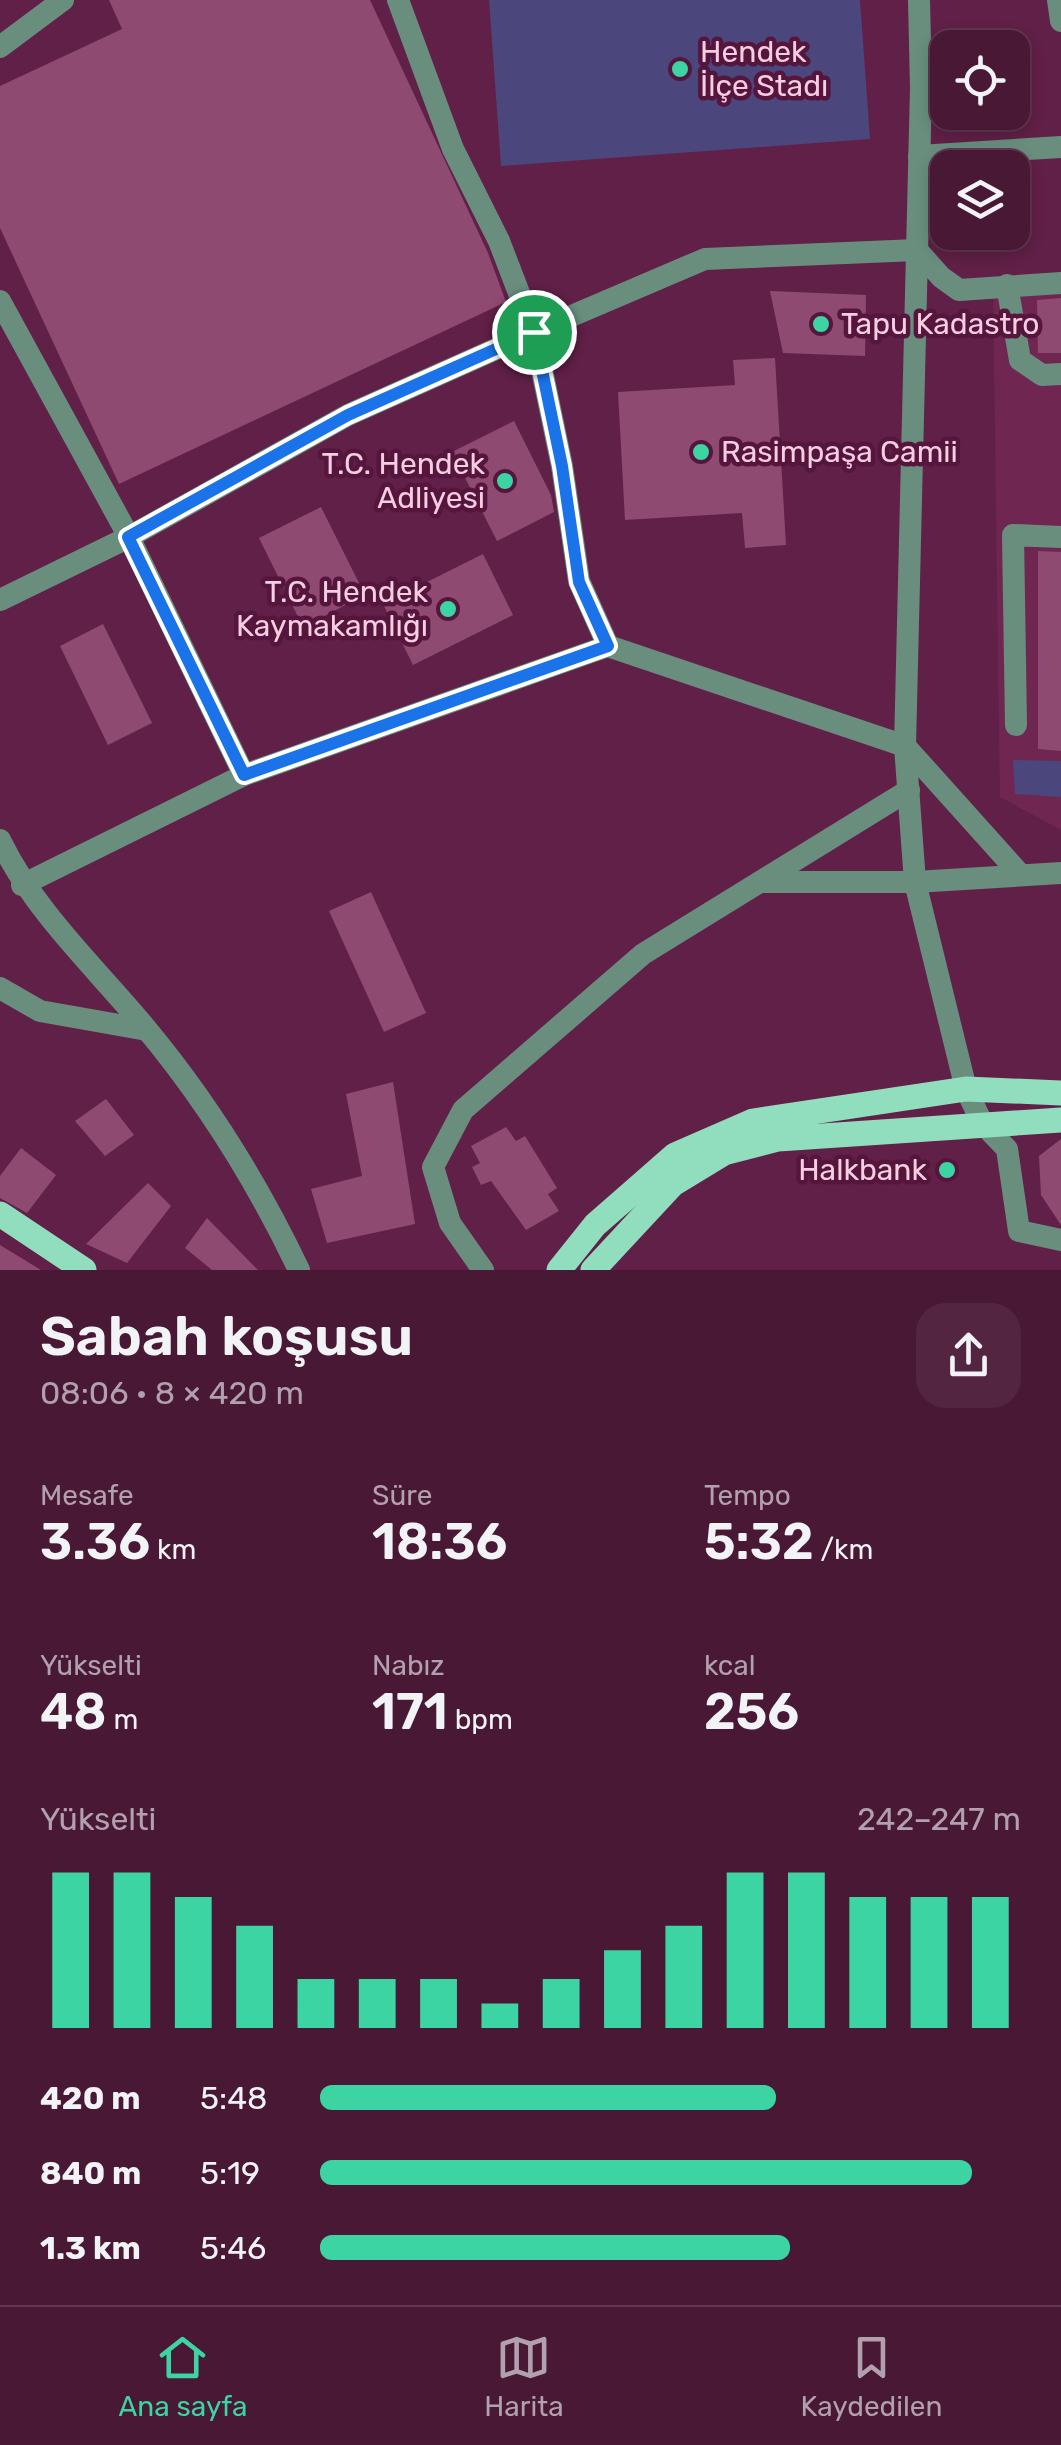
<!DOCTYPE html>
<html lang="tr">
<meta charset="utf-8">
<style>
:root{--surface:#491835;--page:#532541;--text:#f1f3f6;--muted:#b1a0ad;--line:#613750;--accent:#3dd4a3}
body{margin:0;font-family:Rubik,sans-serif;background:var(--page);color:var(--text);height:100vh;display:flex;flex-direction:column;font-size:38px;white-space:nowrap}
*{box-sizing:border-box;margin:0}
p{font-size:32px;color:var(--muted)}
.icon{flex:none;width:55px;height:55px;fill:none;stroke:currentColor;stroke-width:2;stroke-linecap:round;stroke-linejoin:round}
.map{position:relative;height:1270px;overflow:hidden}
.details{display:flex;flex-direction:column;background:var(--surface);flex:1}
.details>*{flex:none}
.buttons{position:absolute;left:930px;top:30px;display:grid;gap:20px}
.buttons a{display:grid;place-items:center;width:100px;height:100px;border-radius:20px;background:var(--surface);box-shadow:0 5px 15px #0003,0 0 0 2px var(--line);font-size:50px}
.pin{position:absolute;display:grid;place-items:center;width:85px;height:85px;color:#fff;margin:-42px;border:5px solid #fff;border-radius:50%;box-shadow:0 2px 10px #0007}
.round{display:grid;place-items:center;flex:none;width:105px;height:105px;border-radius:30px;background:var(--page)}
.headline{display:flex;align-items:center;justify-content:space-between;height:170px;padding:0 40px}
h1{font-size:55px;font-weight:600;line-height:75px}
.figures{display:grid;grid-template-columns:repeat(3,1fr);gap:15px;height:170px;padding:10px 40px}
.figures div{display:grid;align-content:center}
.figures b{font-size:50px;font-weight:600}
.figures small{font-size:28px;font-weight:400}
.figures p{font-size:28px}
.chart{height:280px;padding:20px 40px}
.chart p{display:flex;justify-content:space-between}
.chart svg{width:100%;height:180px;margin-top:10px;stroke:var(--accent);stroke-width:6}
ul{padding:0 40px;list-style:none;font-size:32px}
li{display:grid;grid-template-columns:160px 120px 1fr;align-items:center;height:75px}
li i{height:25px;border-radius:12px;background:var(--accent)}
.tab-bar{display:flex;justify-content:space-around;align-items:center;height:140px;border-top:2px solid var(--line);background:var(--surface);font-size:28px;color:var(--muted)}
.tab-bar a{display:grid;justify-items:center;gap:5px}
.tab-bar .on{color:var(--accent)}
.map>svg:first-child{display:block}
</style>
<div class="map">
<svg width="1061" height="1270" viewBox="0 0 1061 1270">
<rect width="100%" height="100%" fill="#612047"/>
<polygon fill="#6f2752" points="1061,283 1061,830 1000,797 993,287"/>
<g fill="#4b467c">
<polygon points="489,0 860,0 870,139 501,166"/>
<polygon points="1013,760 1061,761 1061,797 1015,794"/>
</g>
<g fill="#8f4a71">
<polygon points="109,0 370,0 488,253 506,302 119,484 0,228 0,86 122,29"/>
<polygon points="770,291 866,295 865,356 783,353"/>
<polygon points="1061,298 1061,353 1038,353 1037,300"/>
<polygon points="775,358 786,545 745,548 742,513 625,520 618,392 735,385 733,360"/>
<polygon points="514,421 551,495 554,512 497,541 452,452"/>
<polygon points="321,507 365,595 303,627 259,538"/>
<polygon points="1038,551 1061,552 1061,751 1038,749"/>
<polygon points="483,554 513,615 413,665 383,604"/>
<polygon points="103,624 152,723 108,745 60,646"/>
<polygon points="371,892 426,1013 384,1032 329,911"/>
<polygon points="393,1082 415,1224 327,1243 311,1189 362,1176 346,1094"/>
<polygon points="106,1099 134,1135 105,1156 75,1121"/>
<polygon points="506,1127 516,1141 525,1136 557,1188 548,1194 559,1211 526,1230 491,1181 481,1185 472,1167 480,1163 471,1146"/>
<polygon points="1061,1139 1061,1225 1041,1195 1039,1156"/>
<polygon points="21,1148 56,1175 27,1213 0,1198 0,1176"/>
<polygon points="148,1183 171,1206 127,1263 86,1244"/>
<polygon points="207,1218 258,1270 212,1270 185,1248"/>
<polygon points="0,1245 41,1270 0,1270"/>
</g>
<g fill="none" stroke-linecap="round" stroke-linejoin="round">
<g stroke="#698e7e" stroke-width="22">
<polyline points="919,0 921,88 905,746 915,882 966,1089 982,1123 1007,1149 1019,1231 1061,1240"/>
<polyline points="1058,0 1061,21"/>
<polyline points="0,47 63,0"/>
<polyline points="919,156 1061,147"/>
<polyline points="1007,285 1020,360 1042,375 1061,374"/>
<polyline points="0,301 129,537 244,775 22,885"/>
<polyline points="0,600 129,537 348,415 534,332 499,241 453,149 398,0"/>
<polyline points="608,646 579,581 562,466 534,332 705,259 917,250 941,277 959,290 1061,283"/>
<polyline points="1016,725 1013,535 1061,537"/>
<polyline points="244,775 608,646 905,746 1019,873"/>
<path d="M0,840C35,912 93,965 144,1026C205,1099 258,1184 299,1270"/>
<polyline points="761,882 915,882 1061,873"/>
<polyline points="0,988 40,1011 147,1030"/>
<polyline points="483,1270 450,1223 433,1167 463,1110 643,954 909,790"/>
</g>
<g stroke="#91debf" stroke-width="25">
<polyline points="0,1214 84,1270"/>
<polyline points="559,1270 595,1225 675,1155 753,1121 966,1089 1061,1093"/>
<polyline points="593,1270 673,1184 724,1153 778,1139 1061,1120"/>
</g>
</g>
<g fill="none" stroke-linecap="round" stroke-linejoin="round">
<g stroke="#fff" stroke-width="20">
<polygon id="route" points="534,332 562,466 579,582 608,646 244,775 128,537 348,415"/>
</g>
<use href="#route" stroke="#1a73e8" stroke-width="12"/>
</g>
<g fill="#3dd4a3" stroke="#55153c" stroke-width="4">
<circle cx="680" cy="69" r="10"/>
<circle cx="821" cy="324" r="10"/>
<circle cx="701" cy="452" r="10"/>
<circle cx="505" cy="481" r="10"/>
<circle cx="448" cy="609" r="10"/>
<circle cx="947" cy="1170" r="10"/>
</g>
<g text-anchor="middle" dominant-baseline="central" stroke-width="9" stroke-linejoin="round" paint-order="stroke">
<g font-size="30" fill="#f6cee2" stroke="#55153c" text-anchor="start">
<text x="700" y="52">Hendek<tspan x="700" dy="34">İlçe Stadı</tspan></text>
<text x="841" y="324">Tapu Kadastro</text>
<text x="721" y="452">Rasimpaşa Camii</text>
<text x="485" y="464" text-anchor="end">T.C. Hendek<tspan x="485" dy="34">Adliyesi</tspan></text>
<text x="428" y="592" text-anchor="end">T.C. Hendek<tspan x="428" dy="34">Kaymakamlığı</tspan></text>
<text x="927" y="1170" text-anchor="end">Halkbank</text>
</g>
</g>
</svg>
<div class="buttons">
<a><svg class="icon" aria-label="locate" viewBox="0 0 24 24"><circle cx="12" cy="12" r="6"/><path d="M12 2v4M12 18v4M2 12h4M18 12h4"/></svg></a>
<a><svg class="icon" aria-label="layers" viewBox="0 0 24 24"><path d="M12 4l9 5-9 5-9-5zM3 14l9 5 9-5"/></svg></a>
</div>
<div class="pin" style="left:534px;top:332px;background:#1e9e55"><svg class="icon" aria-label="arrive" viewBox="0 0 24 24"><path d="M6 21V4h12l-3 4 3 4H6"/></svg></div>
</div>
<section class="details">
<div class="headline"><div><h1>Sabah koşusu</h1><p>08:06 · 8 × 420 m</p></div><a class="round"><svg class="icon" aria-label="share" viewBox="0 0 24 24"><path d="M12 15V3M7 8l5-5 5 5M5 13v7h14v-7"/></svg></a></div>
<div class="figures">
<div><p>Mesafe</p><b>3.36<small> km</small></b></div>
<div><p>Süre</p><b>18:36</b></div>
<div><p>Tempo</p><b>5:32<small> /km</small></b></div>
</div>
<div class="figures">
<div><p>Yükselti</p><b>48<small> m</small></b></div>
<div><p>Nabız</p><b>171<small> bpm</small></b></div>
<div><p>kcal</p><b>256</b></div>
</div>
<div class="chart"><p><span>Yükselti</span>242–247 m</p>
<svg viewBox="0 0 160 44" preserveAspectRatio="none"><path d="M5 44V6M15 44V6M25 44V12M35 44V19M45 44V32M55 44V32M65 44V32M75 44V38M85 44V32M95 44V25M105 44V19M115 44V6M125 44V6M135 44V12M145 44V12M155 44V12"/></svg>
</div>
<ul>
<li><b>420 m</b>5:48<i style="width:65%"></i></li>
<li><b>840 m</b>5:19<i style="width:93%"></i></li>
<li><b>1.3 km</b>5:46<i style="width:67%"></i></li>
</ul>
</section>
<nav class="tab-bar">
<a class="on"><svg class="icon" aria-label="home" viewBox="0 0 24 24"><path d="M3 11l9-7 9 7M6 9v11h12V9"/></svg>Ana sayfa</a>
<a><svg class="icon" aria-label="map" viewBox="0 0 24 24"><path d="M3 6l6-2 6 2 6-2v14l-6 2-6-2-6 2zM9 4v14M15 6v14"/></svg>Harita</a>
<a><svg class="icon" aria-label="saved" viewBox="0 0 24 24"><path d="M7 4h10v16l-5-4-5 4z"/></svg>Kaydedilen</a>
</nav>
